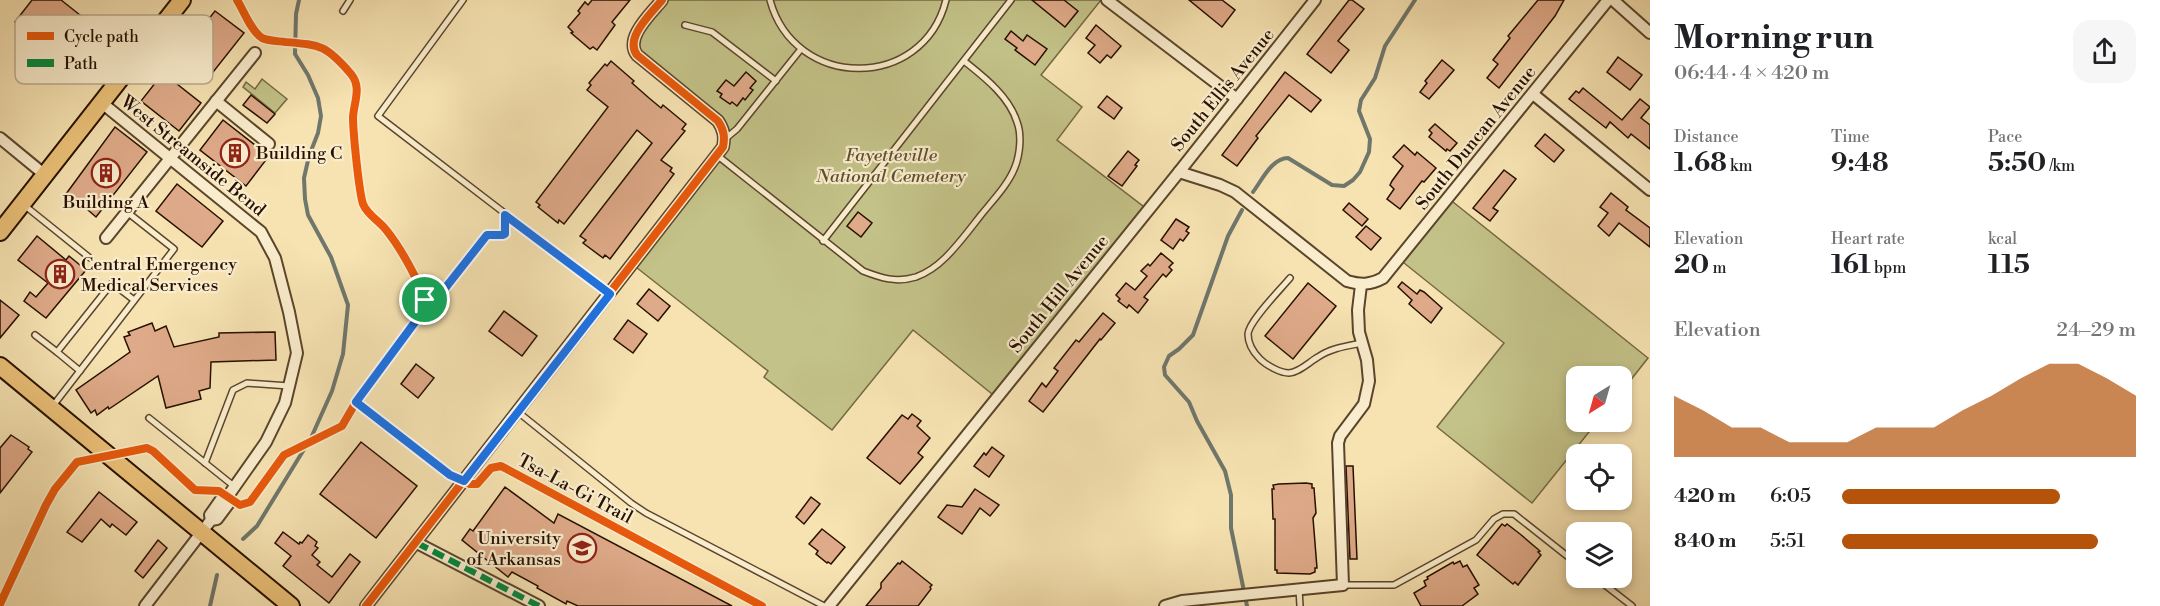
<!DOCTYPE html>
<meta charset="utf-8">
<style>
:root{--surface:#fff;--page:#f6f6f6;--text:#202124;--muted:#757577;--accent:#b45309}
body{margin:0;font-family:"Libre Bodoni",serif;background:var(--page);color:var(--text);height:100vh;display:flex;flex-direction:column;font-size:22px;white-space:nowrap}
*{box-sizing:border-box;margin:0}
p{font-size:20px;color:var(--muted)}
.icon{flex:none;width:33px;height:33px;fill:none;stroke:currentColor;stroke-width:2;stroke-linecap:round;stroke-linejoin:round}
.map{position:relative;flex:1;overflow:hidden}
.sheet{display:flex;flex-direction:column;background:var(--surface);width:510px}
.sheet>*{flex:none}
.needle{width:39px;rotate:217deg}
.tools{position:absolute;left:1566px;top:366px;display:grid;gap:12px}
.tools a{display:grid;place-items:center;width:66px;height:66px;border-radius:12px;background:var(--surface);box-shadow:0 3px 9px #0003;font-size:30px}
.pin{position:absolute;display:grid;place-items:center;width:51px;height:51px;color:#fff;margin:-26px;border:3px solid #fff;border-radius:50%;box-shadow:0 2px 6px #0007}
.round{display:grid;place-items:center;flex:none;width:63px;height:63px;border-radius:18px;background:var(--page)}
.summary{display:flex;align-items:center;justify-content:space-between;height:102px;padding:0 24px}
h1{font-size:33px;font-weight:800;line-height:45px}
.stats{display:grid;grid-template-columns:repeat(3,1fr);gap:9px;height:102px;padding:6px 24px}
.stats div{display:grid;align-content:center}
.stats b{font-size:26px;font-weight:800}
.stats small{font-size:16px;font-weight:400}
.stats p{font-size:16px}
.chart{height:168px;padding:12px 24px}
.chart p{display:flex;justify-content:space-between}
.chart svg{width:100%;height:108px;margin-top:6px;fill:var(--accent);opacity:.7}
ul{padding:0 24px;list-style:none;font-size:20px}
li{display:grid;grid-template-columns:96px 72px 1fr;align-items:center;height:45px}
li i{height:15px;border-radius:8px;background:var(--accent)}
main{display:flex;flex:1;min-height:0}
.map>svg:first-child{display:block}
</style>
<main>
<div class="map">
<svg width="1650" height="606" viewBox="0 0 1650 606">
<rect width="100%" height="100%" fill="#f7e3b2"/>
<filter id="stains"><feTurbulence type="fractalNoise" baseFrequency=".00333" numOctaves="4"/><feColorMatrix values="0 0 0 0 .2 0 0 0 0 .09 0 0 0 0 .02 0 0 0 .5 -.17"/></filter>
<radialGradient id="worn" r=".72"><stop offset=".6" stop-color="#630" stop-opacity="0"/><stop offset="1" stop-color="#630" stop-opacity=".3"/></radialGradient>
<g fill="#c3c288" stroke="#746944" stroke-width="1.5">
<polygon points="662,0 1101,0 1041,75 1082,107 1057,140 1148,210 997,398 913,330 832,430 764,377 768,371 632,264 718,156 723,129 637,55 633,39"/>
<polygon points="262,79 287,99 275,113 243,87 246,82 255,89"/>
<polygon points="1448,198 1648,358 1622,391 1622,376 1576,376 1576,422 1597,422 1532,503 1437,427 1504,343 1399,259"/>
</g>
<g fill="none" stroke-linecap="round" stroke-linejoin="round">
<g stroke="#6f776d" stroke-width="4">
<path d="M1253,192C1262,180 1272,158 1288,158L1332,185L1344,186L1353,180L1360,172L1369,152L1370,139L1359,111L1361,100L1375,78L1385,46L1415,0"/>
<polyline points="1242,210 1228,236 1193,335 1179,349 1169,356 1164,367 1165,375 1189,402 1197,421 1225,471 1231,495 1231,528 1247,606"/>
<polyline points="243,539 257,526 311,438 332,391 343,354 348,305 331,257 308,215 305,199 304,178 309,156 318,133 321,116 318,98 308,75 295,54 296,14 299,0"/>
<polyline points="210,606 217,575"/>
</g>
</g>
<g fill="#dfaa89" stroke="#261000" stroke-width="1.5">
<polygon points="32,0 61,0 80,15 51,51 15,22"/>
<polygon points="592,0 630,0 612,22 615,25 597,50 593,47 590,49 571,33 573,32 568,27 580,13 578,11 585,2 588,5"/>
<polygon points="1032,0 1064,0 1078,11 1065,27"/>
<polygon points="1189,0 1222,0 1235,10 1222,27"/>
<polygon points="1349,0 1352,0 1364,9 1338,41 1349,50 1331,73 1307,54"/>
<polygon points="1538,0 1564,0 1555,16 1499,88 1487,78 1498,64 1493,60 1510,38 1508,36"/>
<polygon points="215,11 244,33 206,81 177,59"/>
<polygon points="1096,25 1121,46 1111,58 1107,55 1100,63 1088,53 1095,45 1086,38"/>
<polygon points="1011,31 1023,41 1027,35 1047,49 1035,65 1015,50 1017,48 1005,39"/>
<polygon points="1618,57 1642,75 1630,90 1607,72"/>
<polygon points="1442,60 1454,70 1429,99 1420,92 1427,83 1425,81"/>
<polygon points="611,61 634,81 632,83 649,98 661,108 663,105 686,124 682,129 685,131 661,160 672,168 670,171 674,174 610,259 605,255 603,258 583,243 586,240 580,236 652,143 637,130 564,224 559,220 558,223 538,207 540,205 536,202 608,107 587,90 591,85 589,83 605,64 607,66"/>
<polygon points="746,72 756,81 750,88 753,90 745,100 743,98 737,106 732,102 730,104 720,97 722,94 717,91 726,80 734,86"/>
<polygon points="1285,72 1321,100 1311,112 1289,95 1256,136 1258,138 1237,166 1222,155"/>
<polygon points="163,73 201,103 179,131 141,101"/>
<polygon points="1583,88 1622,120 1640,99 1650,107 1641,118 1650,125 1650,149 1631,134 1628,138 1610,122 1606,128 1569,99 1576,91 1579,93"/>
<polygon points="251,95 275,114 267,123 243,105"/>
<polygon points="1107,96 1122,108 1114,119 1098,107"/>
<polygon points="223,120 269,156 246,186 200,150"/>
<polygon points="1435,124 1457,143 1450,151 1447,149 1446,151 1429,137 1432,133 1429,130"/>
<polygon points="115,127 147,152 96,217 81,204 79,207 66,194"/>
<polygon points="1545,134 1564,150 1554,162 1535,146"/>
<polygon points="1404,145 1415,155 1417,152 1436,168 1424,182 1422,181 1400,209 1387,199 1394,189 1390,185 1392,181 1403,166 1393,157"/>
<polygon points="1128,151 1139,160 1135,165 1137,166 1122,186 1108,176"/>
<polygon points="1504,170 1516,179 1493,208 1498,211 1490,221 1473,208"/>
<polygon points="177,184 223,221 202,247 156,211"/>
<polygon points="1611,193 1628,207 1626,210 1650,228 1650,247 1619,223 1609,236 1598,226 1608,213 1600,207"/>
<polygon points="1349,203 1368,219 1362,226 1343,210"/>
<polygon points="858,212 872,223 861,237 847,226"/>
<polygon points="1176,219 1189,227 1186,231 1189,233 1183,241 1180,239 1173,249 1161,240"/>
<polygon points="1366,226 1381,238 1371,250 1356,237"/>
<polygon points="37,236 66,260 69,256 86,270 46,318 24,301 30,292 36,297 48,283 18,260"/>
<polygon points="1161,253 1173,263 1169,267 1172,270 1166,277 1163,274 1144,297 1148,300 1138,313 1129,305 1127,308 1118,301 1120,299 1116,295 1126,283 1135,290 1147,276 1141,271 1148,264 1150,266"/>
<polygon points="1402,282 1417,294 1420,290 1424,292 1442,308 1431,323 1409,304 1412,300 1398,287"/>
<polygon points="1308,283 1336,306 1293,359 1265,336"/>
<polygon points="649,289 670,306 658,321 637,304"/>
<polygon points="0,300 19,315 0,338"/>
<polygon points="504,311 537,336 522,356 489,331"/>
<polygon points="1103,313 1115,323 1101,340 1100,339 1043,412 1029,401 1042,383 1046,387 1058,371 1054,368 1076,340 1079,342"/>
<polygon points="628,320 647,334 633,353 614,339"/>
<polygon points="152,323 155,331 166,326 174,347 219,337 219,333 275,332 276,360 211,362 210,388 199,391 201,399 166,408 158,376 109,409 108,407 97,415 95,410 91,413 76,390 130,352 124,337 130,335 128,332"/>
<polygon points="416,364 434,378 418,398 401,384"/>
<polygon points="912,414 921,421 917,426 930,438 918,453 923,457 900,484 867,458 902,415 908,419"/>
<polygon points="11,435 29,447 28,449 32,452 0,493 0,448"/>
<polygon points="361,442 417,486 376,538 320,494"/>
<polygon points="992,447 1004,456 989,477 974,466 984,453 986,455"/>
<polygon points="1346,466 1353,466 1357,559 1350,559"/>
<polygon points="1306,483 1312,484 1312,488 1314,488 1316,513 1313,518 1317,568 1315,568 1315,572 1310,574 1277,573 1277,570 1275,570 1275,519 1273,519 1272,489 1274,489 1273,485 1279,484"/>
<polygon points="505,487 554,523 558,514 732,606 578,606 567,601 566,604 537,588 538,586 512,572 508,577 462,540 470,529 473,531"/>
<polygon points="975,489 999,505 990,516 980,508 962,534 938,517 947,505 962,507"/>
<polygon points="99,492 137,522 126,535 112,524 110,527 101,519 82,542 67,532"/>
<polygon points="811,497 820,504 804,524 796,517"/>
<polygon points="1502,524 1505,526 1507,524 1520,534 1540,551 1538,552 1541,555 1518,585 1515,582 1513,584 1477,555"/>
<polygon points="822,529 845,547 831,564 828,562 827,563 816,554 818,551 809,544"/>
<polygon points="283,532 299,544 300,542 302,543 308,535 317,542 315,546 318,548 312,555 320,562 317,565 332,577 350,554 360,562 329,603 283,566 291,556 275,543"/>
<polygon points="158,540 167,548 143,578 135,571"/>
<polygon points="902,561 932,585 930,587 931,589 918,606 866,606 881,588 881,583 898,563 900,564"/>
<polygon points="1460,561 1463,567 1467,565 1479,585 1474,588 1478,594 1462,606 1421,606 1414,593 1426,586 1424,581 1428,579 1427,577 1453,562 1454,564"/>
</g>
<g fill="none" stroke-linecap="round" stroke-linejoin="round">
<g stroke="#5a452c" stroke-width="8">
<g id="lane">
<polyline points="463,0 378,116 610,294"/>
<path d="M770,0C794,90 923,92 946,0"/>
<polyline points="343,11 350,0"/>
<polyline points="685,25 712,32 776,81"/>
<polyline points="725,139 737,129 801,49"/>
<path d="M718,156L863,271C881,278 896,283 916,277C927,273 938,265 946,257C959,244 970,229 981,215C993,200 1008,185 1015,167C1020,154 1022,135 1017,122C1009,96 984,77 964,61"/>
<polyline points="24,205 90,258"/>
<polyline points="823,241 1011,0"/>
<path d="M1290,278C1280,290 1249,321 1248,334C1248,344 1254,353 1260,359C1266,365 1280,373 1289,373C1300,372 1309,362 1318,357C1331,348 1347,346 1362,343"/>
<polyline points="35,335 57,352"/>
<polyline points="80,371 57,352 112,283 134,300"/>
<polyline points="52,407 174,249 127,212"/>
<polyline points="518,412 631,503 646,513 824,606"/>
<polyline points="149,418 235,487"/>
<polyline points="205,463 233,390 247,383 289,386"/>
<polyline points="1596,578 1632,606"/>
<polyline points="1343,585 1394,585 1476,540 1494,519 1503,514 1514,514 1576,563"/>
<polyline points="1299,589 1300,606"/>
</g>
</g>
<g stroke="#5a452c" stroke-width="14">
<g id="street">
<polyline points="1107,0 1237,99"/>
<polyline points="1613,0 1650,33"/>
<polyline points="1533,94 1650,190"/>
<polyline points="216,101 269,144"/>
<polyline points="102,103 261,232 275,258 289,312 297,353 285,403 266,442 228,496 229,503 217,519 211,520 145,606"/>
<polyline points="0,138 45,175"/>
<path d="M1179,172L1220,185L1235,192L1347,281C1361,285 1370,285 1383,278L1608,0"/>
<polyline points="106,238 255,53"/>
<polyline points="211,520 210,515 222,498 227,499"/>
<polyline points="417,543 539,606"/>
<path d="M366,606L723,147C725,137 724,130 718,121L637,55C624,38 651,14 662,0"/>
<polyline points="829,606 1179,172 1315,0"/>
<polyline points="1165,606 1182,601 1343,585 1338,443 1340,436 1364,404 1369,381 1367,360 1359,332 1358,310 1361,285"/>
</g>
</g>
<g stroke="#261000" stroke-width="20">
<g id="primary">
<polyline points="0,232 182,0"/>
<polyline points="0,366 291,606"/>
</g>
</g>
<polyline stroke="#261000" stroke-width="2" stroke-dasharray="4.5 3" stroke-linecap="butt" points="425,300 436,299 439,296 487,235 503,235 505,223"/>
<use href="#lane" stroke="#faedcd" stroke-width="5"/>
<use href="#street" stroke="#faedcd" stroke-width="10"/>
<use href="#primary" stroke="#ecc279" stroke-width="16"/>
<polyline stroke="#00873e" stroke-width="6" stroke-dasharray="12 6" stroke-linecap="butt" points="417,543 539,606"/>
<g stroke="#faedcd" stroke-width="11">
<g id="cycleway">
<polyline points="356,402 450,475 470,484 477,484 491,468 501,466 762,606"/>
<path d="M0,604L46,505L55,489L77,462L147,448L153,451L195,490L219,491L240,505L250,502L284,455L342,426L356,402L425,307C425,289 399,246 387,231C379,220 368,216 363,204C359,192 353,132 353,117C354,102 362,87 351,74C326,45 321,45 285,42C277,41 269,41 262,38C251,31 244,11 237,0"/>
<path d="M366,606L723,147C725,137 724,130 718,121L637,55C624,38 651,14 662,0"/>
</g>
</g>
<use href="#cycleway" stroke="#e8590c" stroke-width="8"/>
</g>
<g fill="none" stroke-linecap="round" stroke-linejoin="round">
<g stroke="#fff" stroke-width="12">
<polygon id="route" points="505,215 610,294 464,481 450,475 356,402 421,314 424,308 425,300 436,299 439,296 487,235 503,235 505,234"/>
</g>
<use href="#route" stroke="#1a73e8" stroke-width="8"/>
</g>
<defs>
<g id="building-ring" transform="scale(1.5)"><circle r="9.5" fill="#faedcd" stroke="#8f2418" stroke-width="1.5"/><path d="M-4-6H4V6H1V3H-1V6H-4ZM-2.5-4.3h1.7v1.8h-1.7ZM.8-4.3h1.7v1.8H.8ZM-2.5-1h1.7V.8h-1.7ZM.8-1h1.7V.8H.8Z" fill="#8f2418"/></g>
<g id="university-ring" transform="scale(1.5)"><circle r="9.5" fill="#faedcd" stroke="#8f2418" stroke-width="1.5"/><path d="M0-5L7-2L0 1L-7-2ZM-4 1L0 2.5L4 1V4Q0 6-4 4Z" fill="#8f2418"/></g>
</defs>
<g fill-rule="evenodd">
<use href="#building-ring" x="235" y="153"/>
<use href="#building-ring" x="106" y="173"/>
<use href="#building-ring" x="60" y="274"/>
<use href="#university-ring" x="582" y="548"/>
</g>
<g text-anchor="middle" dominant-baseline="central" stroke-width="4.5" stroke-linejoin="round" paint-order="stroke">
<g font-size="18" fill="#261000" stroke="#faedcd">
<text transform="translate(1223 90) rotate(-51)">South Ellis Avenue</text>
<text transform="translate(1476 138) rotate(-51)">South Duncan Avenue</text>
<text transform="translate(193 156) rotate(39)">West Streamside Bend</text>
<text transform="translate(1059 294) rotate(-51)">South Hill Avenue</text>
<text transform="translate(575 489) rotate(28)">Tsa-La-Gi Trail</text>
</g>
<g font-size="18" fill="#261000" stroke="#faedcd" text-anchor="start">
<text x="256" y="153">Building C</text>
<text x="106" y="202" text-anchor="middle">Building A</text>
<text x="81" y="264">Central Emergency<tspan x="81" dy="21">Medical Services</tspan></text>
<text x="561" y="538" text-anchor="end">University<tspan x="561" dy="21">of Arkansas</tspan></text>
</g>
<g font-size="18" font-style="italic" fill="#5d4e30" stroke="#faedcd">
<text x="891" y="155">Fayetteville<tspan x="891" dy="21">National Cemetery</tspan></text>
</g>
</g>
<rect x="15" y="15" width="198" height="69" rx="9" fill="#faedcd" stroke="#baab90" stroke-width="1.5"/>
<rect x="27" y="32" width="27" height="8" fill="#e8590c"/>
<rect x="27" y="59" width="27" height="8" fill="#00873e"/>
<g font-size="16" fill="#261000">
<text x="64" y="42">Cycle path</text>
<text x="64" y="69">Path</text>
</g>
<rect width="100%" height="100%" filter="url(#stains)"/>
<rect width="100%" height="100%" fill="url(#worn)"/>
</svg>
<div class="tools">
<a><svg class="needle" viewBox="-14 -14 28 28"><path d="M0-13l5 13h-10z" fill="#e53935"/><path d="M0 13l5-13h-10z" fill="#757577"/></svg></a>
<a><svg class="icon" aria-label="locate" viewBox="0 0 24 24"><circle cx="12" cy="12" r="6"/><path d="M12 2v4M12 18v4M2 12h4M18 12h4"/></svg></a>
<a><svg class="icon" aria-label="layers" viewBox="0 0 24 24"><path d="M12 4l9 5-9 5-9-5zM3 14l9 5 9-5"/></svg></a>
</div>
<div class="pin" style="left:425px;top:300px;background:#1e9e55"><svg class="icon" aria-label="arrive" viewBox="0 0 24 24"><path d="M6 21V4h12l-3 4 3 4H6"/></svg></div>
</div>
<section class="sheet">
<div class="summary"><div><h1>Morning run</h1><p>06:44 · 4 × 420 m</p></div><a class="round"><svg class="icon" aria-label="share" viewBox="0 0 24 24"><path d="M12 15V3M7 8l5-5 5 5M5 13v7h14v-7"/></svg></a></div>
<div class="stats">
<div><p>Distance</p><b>1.68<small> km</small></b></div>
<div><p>Time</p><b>9:48</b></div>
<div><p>Pace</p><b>5:50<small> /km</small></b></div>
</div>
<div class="stats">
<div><p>Elevation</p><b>20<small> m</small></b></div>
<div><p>Heart rate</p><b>161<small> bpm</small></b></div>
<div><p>kcal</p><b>115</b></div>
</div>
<div class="chart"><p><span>Elevation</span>24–29 m</p>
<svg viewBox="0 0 160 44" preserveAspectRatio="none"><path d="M0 44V19L10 25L20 32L30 32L40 38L50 38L60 38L70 32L80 32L90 32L100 25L110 19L120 12L130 6L140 6L150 12L160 19V44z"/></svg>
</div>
<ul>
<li><b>420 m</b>6:05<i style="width:74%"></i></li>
<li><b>840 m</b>5:51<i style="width:87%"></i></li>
</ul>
</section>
</main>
